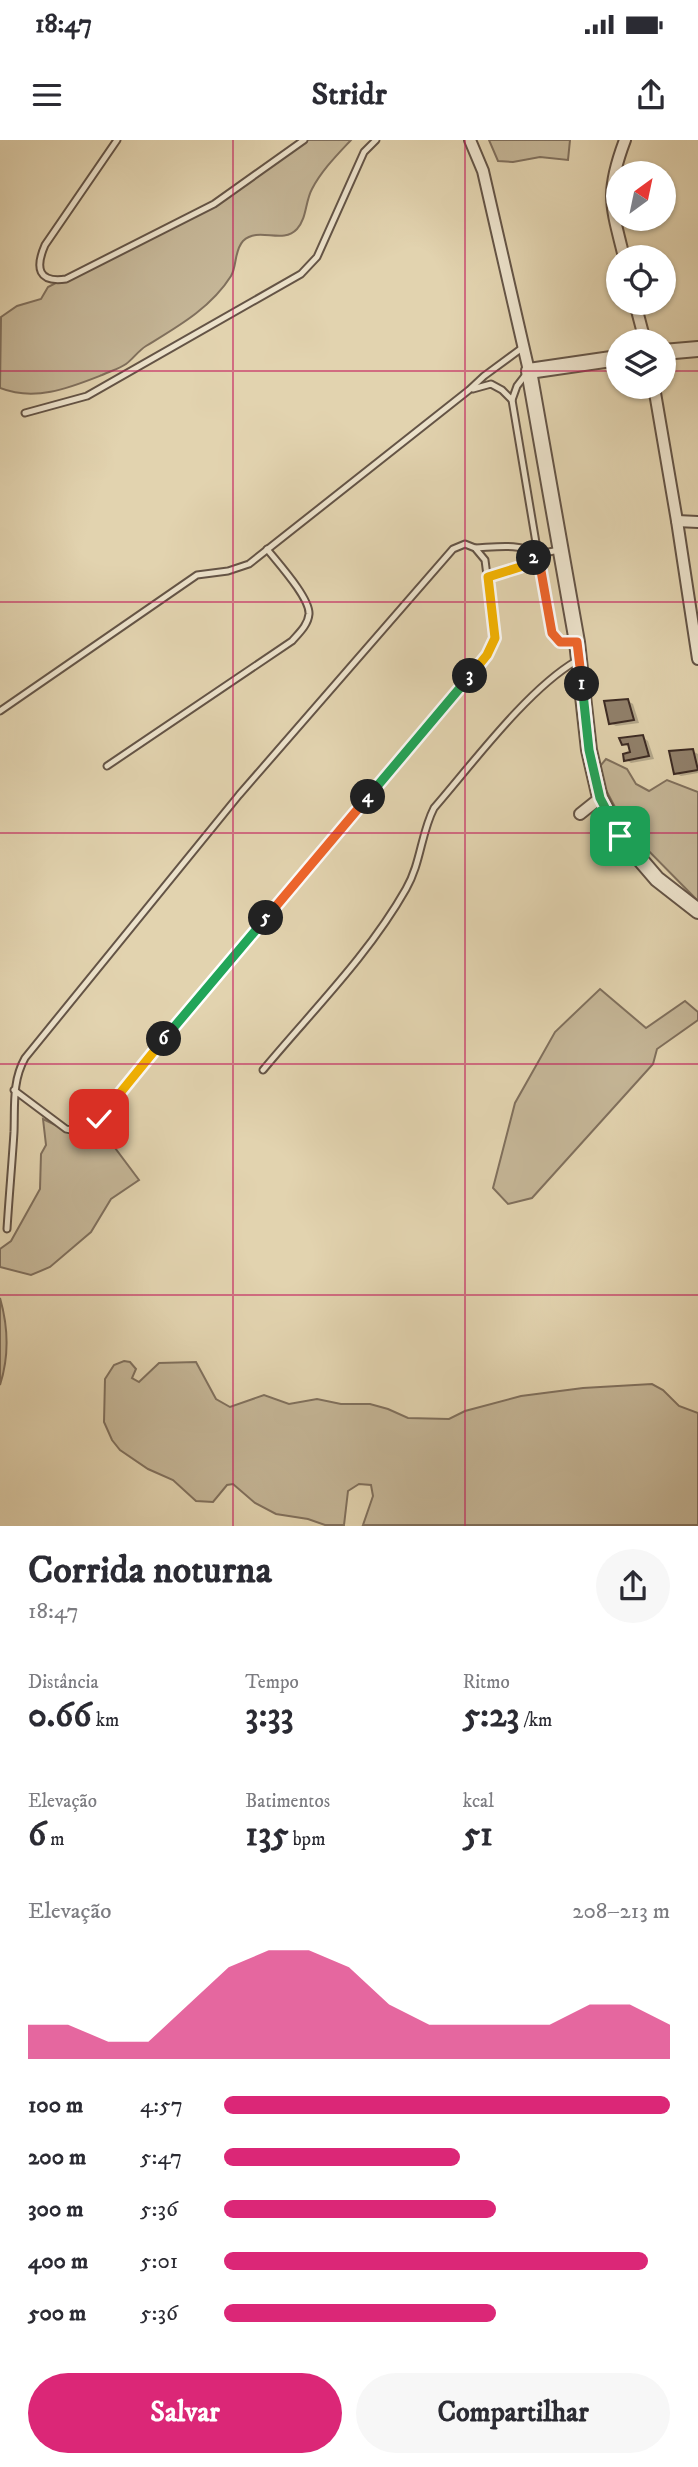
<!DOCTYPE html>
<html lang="pt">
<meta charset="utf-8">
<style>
:root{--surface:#fff;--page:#f7f7f7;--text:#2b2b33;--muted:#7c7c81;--accent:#db2777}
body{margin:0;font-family:"IM FELL DW Pica",serif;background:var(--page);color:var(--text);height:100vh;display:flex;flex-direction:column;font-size:26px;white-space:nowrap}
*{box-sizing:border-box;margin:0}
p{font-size:23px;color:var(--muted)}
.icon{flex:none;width:38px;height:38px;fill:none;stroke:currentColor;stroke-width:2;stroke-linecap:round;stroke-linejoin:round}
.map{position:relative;height:1386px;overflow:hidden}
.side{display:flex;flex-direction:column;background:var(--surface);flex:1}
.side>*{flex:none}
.needle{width:46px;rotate:33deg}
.controls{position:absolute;left:606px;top:21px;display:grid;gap:14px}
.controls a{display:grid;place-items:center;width:70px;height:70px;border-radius:50%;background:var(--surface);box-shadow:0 2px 5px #0004;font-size:35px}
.pin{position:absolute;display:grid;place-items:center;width:60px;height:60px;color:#fff;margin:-30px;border-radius:14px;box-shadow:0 4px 10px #0006}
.km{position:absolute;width:35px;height:35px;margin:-18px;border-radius:50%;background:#222;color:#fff;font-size:19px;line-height:35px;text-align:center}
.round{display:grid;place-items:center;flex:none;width:74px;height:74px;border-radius:37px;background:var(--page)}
.overview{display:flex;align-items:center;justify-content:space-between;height:119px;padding:0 28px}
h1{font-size:38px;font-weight:800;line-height:52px}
.metrics{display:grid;grid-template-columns:repeat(3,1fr);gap:10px;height:119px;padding:7px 28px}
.metrics div{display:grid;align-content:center}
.metrics b{font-size:35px;font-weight:800}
.metrics small{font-size:19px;font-weight:400}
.metrics p{font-size:19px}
.chart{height:196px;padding:14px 28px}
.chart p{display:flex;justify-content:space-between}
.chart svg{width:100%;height:126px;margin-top:7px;fill:var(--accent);opacity:.7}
.button{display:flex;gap:14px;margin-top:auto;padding:14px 28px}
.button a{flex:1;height:80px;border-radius:42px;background:var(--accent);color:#fff;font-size:28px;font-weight:800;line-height:80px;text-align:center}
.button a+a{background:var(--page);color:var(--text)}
ul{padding:0 28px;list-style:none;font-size:23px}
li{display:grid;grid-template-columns:112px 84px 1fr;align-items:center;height:52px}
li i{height:18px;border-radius:9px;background:var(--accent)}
.status{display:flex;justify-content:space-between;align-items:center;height:49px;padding:0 35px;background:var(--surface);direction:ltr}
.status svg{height:19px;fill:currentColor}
header{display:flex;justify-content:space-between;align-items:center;height:91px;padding:0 28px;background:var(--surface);font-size:32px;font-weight:800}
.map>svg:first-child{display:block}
</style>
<div class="status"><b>18:47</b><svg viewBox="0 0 49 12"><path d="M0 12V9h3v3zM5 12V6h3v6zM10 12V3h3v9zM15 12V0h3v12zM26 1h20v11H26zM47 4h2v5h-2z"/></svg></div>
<header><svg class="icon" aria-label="menu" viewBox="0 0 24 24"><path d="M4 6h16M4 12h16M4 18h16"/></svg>Stridr<svg class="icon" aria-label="share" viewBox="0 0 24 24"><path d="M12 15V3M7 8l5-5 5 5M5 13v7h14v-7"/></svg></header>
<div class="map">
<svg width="698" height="1386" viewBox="0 0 698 1386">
<rect width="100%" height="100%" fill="#e2d3af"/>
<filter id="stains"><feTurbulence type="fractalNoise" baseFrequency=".00286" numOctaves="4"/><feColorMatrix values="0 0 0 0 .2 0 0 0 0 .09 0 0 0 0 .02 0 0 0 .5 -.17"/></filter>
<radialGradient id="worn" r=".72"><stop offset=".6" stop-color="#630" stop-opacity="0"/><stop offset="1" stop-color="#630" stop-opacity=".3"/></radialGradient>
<g fill="#c5b697" stroke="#80705d" stroke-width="2">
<path d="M306,0H351C337,15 322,30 312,49C305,62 307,78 297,89C282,105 259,86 243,101C234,111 237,126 231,136C211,168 177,187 146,206C138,211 133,219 126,224C119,229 110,231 102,235C69,248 35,262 0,248L1,177L17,166L41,159L48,147L246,45Z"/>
<polygon points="489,0 570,0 568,20 540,17 513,22 498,21"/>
<polygon points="606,619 627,629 636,644 649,651 667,640 698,652 698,761 626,688 596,631"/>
<polygon points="600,849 646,888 685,861 698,872 698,880 657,909 653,924 532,1058 508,1064 493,1048 515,963 555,892"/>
<polygon points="43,979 76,995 109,1000 139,1040 111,1059 91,1092 50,1127 31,1135 0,1127 0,1109 11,1101 40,1049 41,1014 46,1005"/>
<path d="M0,1158C8,1186 9,1217 0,1245Z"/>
<polygon points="124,1221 130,1222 136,1229 132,1238 139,1242 159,1223 196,1222 216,1259 230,1267 264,1255 289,1264 317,1259 341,1264 370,1264 388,1269 408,1278 449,1279 465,1271 521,1256 583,1248 652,1244 663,1250 679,1266 698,1273 698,1385 363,1385 373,1356 371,1345 359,1344 348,1351 344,1385 325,1385 308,1379 276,1374 255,1363 233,1344 227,1345 213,1362 196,1361 173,1340 148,1329 120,1310 112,1300 104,1282 105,1239 114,1225"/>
</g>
<g fill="#0003">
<polygon points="628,561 633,564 639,583 616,586 610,583"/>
<polygon points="642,597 648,601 654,619 631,623 625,619 632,613 629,607 624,604"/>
<polygon points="692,611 698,614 698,633 681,636 675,633"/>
</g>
<g fill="#91816c" stroke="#3a2923" stroke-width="2">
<polygon points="628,559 634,580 609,584 604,561"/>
<polygon points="643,595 649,616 624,621 623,614 630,612 628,604 622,605 619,598"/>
<polygon points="693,609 698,630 674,634 669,611"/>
</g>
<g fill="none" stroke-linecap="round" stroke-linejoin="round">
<g stroke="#645446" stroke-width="9">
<g id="service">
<path d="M117,0L45,105C35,128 38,143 66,139L214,64L304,0"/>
<polyline points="527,233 517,246 512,260 550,486 552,493 560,502 577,502"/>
<polyline points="473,249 491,244 502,250 512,260"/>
<polyline points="25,273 87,256 301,134 317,117 364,12 376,0"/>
<path d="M475,408C497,407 519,403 539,414"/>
<polyline points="488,437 520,427 531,422 539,414 559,410"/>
<polyline points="0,571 197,435 228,431 249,424 469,250 484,236 522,208"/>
<path d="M107,626L292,501C299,493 308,485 309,474C310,458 278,423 267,409"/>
<path d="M263,930C312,871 368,816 406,749C421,723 421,693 434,668C473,623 527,550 576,521"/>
<path d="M7,1089C9,1057 12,1024 14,992C15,966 12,941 25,918L239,655L453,409L465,404L475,408L485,420L495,498L487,515L99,979C88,987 80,993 66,989L14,950"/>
</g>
</g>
<g stroke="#645446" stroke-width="14">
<g id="minor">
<polyline points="470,0 483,31 529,231"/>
<path d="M624,117C611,65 605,53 625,0"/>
<polyline points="635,163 645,201"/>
<polyline points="654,247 677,381 698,519"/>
<polyline points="677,381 698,382"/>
<polyline points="580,674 600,658"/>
</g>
</g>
<g stroke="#645446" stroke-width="18">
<g id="tertiary">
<polyline points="663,212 698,209"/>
<polyline points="618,218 529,231 577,502 589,610 600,658 620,696 657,739 698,771"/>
</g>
</g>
<use href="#service" stroke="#ece2cb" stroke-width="5"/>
<use href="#minor" stroke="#ece2cb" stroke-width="10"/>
<use href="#tertiary" stroke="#ece2cb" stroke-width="14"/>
</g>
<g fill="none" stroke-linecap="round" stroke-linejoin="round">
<g stroke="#fff" stroke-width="14">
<polyline id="split-1" points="582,544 589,610 600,658 620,696"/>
</g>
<g stroke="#fff" stroke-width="14">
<polyline id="split-2" points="534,418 538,414 552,493 560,502 577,502 582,544"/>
</g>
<g stroke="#fff" stroke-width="14">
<polyline id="split-3" points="470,536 487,515 495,498 488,437 520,427 534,418"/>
</g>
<g stroke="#fff" stroke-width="14">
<polyline id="split-4" points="368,657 470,536"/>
</g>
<g stroke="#fff" stroke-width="14">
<polyline id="split-5" points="266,778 368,657"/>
</g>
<g stroke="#fff" stroke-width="14">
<polyline id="split-6" points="164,899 266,778"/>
</g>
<g stroke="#fff" stroke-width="14">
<polyline id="split-7" points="99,979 164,899"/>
</g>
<use href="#split-1" stroke="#22a559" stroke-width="9"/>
<use href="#split-2" stroke="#f0652b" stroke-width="9"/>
<use href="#split-3" stroke="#f5b400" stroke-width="9"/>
<use href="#split-4" stroke="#22a559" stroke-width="9"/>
<use href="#split-5" stroke="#f0652b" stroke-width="9"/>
<use href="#split-6" stroke="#22a559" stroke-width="9"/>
<use href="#split-7" stroke="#f5b400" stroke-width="9"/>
</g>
<path fill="none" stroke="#c2185b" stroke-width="2" stroke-opacity="0.55" d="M233,0V1386M465,0V1386M0,231H618M663,231H698M0,462H698M0,693H698M0,924H698M0,1155H698"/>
<rect width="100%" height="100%" filter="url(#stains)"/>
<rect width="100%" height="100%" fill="url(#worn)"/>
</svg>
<div class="controls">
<a><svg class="needle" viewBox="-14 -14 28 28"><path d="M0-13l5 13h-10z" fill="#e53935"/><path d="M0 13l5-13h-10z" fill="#7c7c81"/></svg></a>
<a><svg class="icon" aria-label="locate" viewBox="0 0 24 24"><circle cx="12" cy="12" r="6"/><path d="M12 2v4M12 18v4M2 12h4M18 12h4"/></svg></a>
<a><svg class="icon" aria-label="layers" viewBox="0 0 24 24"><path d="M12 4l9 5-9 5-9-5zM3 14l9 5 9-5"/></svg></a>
</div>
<div class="pin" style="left:620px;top:696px;background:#1e9e55"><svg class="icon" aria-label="arrive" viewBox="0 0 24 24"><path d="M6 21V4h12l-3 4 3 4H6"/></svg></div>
<div class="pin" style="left:99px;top:979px;background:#d93025"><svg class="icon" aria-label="check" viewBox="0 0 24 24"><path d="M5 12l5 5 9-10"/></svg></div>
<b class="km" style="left:582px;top:544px">1</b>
<b class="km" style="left:534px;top:418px">2</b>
<b class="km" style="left:470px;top:536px">3</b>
<b class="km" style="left:368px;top:657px">4</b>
<b class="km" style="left:266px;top:778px">5</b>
<b class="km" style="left:164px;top:899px">6</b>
</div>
<section class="side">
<div class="overview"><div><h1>Corrida noturna</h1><p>18:47</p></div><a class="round"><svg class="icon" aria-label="share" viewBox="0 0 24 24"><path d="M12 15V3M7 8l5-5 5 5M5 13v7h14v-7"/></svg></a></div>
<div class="metrics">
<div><p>Distância</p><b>0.66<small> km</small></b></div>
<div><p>Tempo</p><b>3:33</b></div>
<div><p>Ritmo</p><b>5:23<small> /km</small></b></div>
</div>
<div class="metrics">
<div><p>Elevação</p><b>6<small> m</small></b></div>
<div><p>Batimentos</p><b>135<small> bpm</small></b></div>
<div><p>kcal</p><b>51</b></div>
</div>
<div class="chart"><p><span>Elevação</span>208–213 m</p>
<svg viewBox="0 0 160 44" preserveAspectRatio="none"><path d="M0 44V32L10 32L20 38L30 38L40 25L50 12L60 6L70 6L80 12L90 25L100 32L110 32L120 32L130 32L140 25L150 25L160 32V44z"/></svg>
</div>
<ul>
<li><b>100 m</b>4:57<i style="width:100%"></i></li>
<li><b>200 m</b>5:47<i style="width:53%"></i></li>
<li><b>300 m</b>5:36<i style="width:61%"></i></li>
<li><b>400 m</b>5:01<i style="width:95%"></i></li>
<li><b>500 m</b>5:36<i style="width:61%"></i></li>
</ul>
<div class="button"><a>Salvar</a><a>Compartilhar</a></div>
</section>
